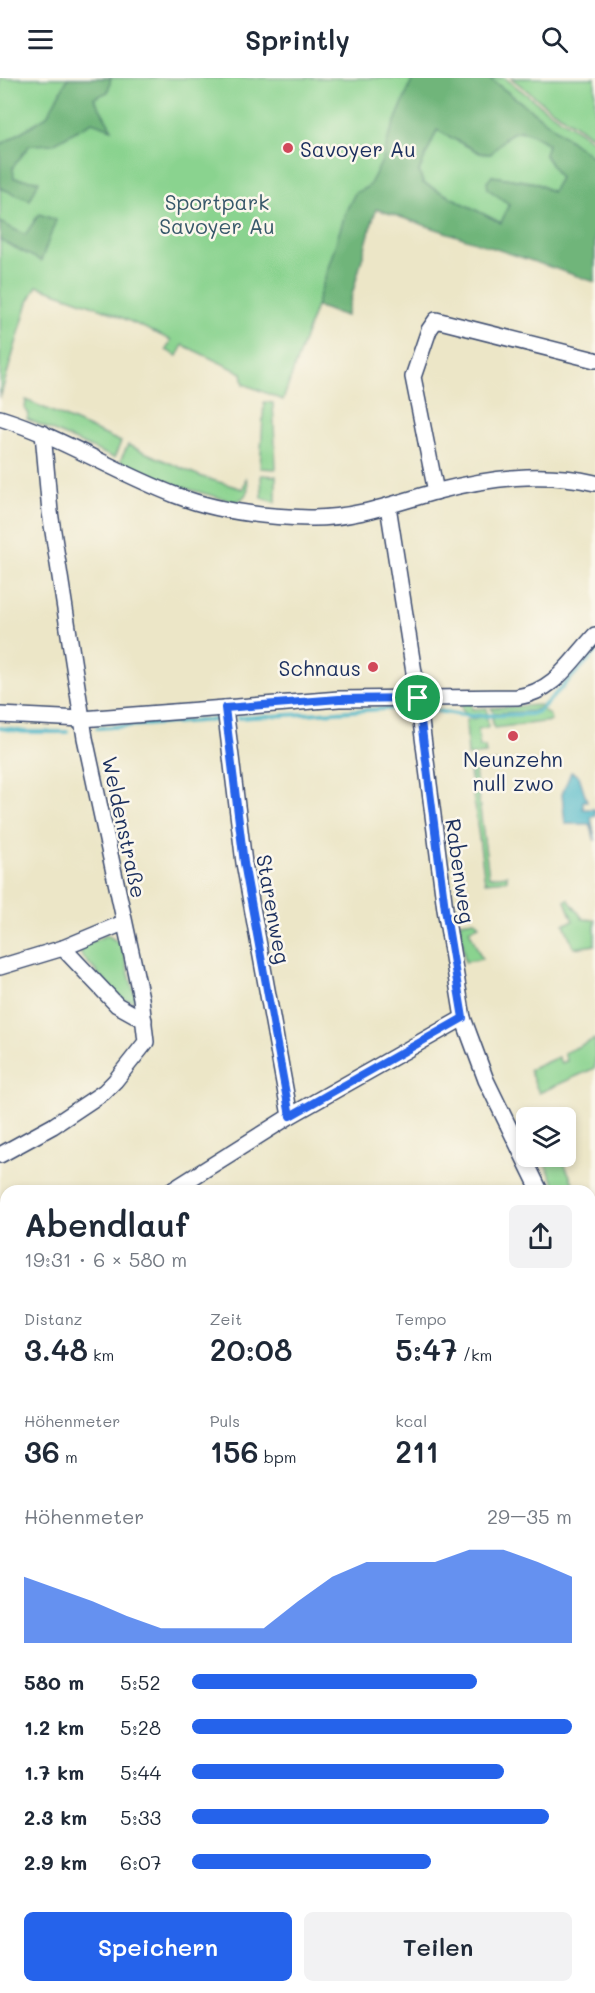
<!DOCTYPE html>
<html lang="de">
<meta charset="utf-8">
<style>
:root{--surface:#fff;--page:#f2f2f3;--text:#1f2937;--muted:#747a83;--accent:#2563eb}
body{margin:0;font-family:Mali,sans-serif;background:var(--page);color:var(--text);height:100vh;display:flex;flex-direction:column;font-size:22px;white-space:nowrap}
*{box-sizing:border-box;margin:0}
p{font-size:20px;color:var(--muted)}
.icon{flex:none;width:33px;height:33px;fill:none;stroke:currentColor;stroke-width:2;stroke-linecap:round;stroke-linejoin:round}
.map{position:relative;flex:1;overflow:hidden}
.side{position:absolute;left:0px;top:1107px;width:596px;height:808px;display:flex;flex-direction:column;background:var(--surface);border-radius:18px 18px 0 0;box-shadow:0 3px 9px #0003}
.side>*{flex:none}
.tools{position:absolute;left:516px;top:1029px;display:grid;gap:12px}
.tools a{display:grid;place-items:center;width:60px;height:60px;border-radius:9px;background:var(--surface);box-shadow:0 3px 9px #0003;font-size:30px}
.pin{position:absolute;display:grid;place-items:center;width:51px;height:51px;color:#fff;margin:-26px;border:3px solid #fff;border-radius:50%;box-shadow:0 2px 6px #0007}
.round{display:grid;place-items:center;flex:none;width:63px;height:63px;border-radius:9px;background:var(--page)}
.overview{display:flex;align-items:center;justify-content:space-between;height:102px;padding:0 24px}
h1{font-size:33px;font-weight:600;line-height:45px}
.figures{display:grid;grid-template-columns:repeat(3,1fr);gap:9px;height:102px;padding:6px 24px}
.figures div{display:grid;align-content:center}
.figures b{font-size:30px;font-weight:600}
.figures small{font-size:16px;font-weight:400}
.figures p{font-size:16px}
.chart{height:168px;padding:12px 24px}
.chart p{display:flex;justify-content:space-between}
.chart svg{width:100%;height:108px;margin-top:6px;fill:var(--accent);opacity:.7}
.cta{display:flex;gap:12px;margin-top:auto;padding:12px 24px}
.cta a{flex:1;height:69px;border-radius:9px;background:var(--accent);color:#fff;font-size:24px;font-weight:600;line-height:69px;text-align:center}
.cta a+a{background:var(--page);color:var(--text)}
ul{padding:0 24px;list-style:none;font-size:20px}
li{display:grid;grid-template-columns:96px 72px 1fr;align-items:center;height:45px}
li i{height:15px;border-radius:8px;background:var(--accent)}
header{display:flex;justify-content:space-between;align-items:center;height:78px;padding:0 24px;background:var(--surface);font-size:27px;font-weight:600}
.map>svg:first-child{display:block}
</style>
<header><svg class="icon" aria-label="menu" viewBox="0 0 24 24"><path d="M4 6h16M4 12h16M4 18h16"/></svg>Sprintly<svg class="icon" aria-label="search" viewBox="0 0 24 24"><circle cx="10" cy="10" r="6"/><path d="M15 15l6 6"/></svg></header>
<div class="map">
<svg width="595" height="1915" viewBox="0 0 595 1915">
<rect width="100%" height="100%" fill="#fbf7ec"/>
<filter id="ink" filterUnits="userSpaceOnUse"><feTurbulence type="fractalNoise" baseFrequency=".0167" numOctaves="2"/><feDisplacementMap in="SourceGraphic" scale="12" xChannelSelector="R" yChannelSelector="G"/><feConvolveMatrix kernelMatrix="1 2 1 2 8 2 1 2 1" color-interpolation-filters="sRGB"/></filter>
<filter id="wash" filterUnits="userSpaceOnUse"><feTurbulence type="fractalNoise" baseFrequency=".008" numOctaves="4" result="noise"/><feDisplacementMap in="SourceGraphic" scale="24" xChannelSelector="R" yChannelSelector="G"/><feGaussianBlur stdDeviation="1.35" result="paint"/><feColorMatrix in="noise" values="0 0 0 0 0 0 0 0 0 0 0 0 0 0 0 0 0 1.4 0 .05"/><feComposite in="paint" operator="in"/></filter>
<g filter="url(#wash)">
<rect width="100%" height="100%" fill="#ece6c7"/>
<g fill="#8ad38f" stroke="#528176" stroke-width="1.5">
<polygon points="0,0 445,0 375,131 346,238 316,228 283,322 244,306 242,295 183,267 177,278 166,272 171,262 103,231 37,208 28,224 0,320"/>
<polygon points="489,0 505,0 544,30 595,64 595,81"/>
<polygon points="511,0 595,0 595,60 549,30"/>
<path d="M437,52L480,75L490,76C514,49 518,47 548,66L545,77L560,100L552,114L536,105L492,98L502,120L509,126L501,145L423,105L419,93Z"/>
<polygon points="26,322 121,364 114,380 27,341 29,336 25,331"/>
<polygon points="264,324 273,325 276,391 260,390"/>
<path d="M128,367L202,399L243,411L246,400C251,411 246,421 235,424L181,409L120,383Z"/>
<polygon points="261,397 276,398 276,425 262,420"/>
<polygon points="461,624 471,624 472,631 487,630 487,636 467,637 462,632"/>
<polygon points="540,627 541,629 533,633 494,635 491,630"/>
<polygon points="542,631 550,638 551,643 494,650 492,640 495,638 531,637"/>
<polygon points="487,638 488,649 478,651 480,669 485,669 486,676 468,678 466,642"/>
<polygon points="497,684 498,690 475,693 489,799 507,797 507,802 485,804 469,687"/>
<polygon points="568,821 583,841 595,842 595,867 574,870 564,846 573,843 565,823"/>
<polygon points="474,842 479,847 469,852 482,881 465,884 460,844"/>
<polygon points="107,857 121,866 135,918 133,923 121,921 82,878 79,869"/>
<polygon points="595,961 595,990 539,1015 529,992 558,979 561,985 567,983 564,975"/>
<polygon points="548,1079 561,1079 577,1113 558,1113 543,1081"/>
<polygon points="590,1136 595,1143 595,1188 590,1176"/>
<polygon points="186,1910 308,1910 307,1915 182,1915"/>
</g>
<g fill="#6fb57a" stroke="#45726c" stroke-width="1.5" fill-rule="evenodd">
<polygon points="68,0 111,0 108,14 94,20 112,51 92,44 53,66 30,67 13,89 14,100 39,103 30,122 0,110 0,67 47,38"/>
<path d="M413,0H489L595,81V204L376,131L346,238L316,228L346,133L355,115L369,108L383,81L389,58ZM437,52L480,75L491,76C513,49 518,46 548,66L545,77L560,100L552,114L536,105L492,98L487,104L488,111L509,126L501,145L423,105L419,93Z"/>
<polygon points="39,136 56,142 41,183 0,162 0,144 25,157"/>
</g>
<polygon fill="#49b5c6" stroke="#327292" stroke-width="1.5" points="571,694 579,698 587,723 583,723 583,731 595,731 595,738 591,739 595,763 590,746 565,746 562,716"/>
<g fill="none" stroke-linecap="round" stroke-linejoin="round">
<g stroke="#49b5c6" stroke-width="4">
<polyline points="437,633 471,638 531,636 539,633 595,575"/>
<polyline points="238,640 400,630"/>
<polyline points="0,650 24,654 67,654"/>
<polyline points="97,650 215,642"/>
</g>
</g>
</g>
<g filter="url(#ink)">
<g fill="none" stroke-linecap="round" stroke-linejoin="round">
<g stroke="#3a4a6e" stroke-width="18">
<g id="minor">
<path d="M0,340C61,359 115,394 175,417C216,433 265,439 309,440C354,441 395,425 438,413C489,400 542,393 595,405"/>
<polyline points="436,414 413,299 429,252 436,242 595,282"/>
<polyline points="388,428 418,620 445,831 463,940 486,1002 540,1113"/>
<polyline points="225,630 244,785 290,1038"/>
<path d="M0,637L82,641L339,621L517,619C555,613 570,584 595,557"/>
<polyline points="63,870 117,927 144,942"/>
<polyline points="0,889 63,870 123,845"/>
<polyline points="0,1077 53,1048 104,1014 115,1003 146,964 141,920 85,660 50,434 43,355"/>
<polyline points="171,1113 290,1038 463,940"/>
<polyline points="0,1208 6,1205"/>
<polyline points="590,1209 595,1220"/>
<polyline points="0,1247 6,1260"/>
<polyline points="590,1333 595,1331"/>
<polyline points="0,1499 6,1497"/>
<polyline points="0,1564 6,1569"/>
<polyline points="590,1617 595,1590"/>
<polyline points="590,1833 595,1834"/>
<polyline points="86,1910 92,1915"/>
<polyline points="63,1915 68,1910"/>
<polyline points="409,1915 411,1910"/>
<polyline points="563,1915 564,1910"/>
</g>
</g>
<use href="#minor" stroke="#fff" stroke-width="15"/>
</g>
</g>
<g fill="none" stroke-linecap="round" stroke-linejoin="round" filter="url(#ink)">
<g stroke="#fff" stroke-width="12">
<polygon id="route" points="418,620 445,831 463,940 290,1038 244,785 225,630 339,621"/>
</g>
<use href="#route" stroke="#2563eb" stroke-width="8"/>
</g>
<g fill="#d1495b" stroke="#fbf7ec" stroke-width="2">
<circle cx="288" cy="70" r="6"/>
<circle cx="373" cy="589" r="6"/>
<circle cx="513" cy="658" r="6"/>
</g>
<g text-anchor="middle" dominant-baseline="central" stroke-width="5" stroke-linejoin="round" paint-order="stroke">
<g font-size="21" fill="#1b2f5e" stroke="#fbf7ec" text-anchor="start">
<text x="300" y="70">Savoyer Au</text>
<text x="361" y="589" text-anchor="end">Schnaus</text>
<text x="513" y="680" text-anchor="middle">Neunzehn<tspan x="513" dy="24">null zwo</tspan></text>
</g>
<g font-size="21" fill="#37586a" stroke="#fbf7ec">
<text x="217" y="123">Sportpark<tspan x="217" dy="24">Savoyer Au</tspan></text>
</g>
<g font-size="21" fill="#1b2f5e" stroke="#fbf7ec">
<text transform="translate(125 749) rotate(78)">Weldenstraße</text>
<text transform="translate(461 793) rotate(82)">Rabenweg</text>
<text transform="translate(274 831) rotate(80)">Starenweg</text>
</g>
</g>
</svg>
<div class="tools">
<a><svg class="icon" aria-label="layers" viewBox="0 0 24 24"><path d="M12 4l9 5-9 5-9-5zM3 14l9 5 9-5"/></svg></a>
</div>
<div class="pin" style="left:418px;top:620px;background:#1e9e55"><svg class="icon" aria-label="arrive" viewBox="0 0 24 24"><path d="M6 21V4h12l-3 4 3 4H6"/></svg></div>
<section class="side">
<div class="overview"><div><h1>Abendlauf</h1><p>19:31 · 6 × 580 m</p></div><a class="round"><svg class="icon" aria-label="share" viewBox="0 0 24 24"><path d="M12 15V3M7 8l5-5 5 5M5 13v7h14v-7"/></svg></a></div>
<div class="figures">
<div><p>Distanz</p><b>3.48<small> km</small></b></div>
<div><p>Zeit</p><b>20:08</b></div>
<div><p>Tempo</p><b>5:47<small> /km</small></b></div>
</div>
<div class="figures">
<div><p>Höhenmeter</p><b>36<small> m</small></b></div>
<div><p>Puls</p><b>156<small> bpm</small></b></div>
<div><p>kcal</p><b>211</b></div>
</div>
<div class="chart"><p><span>Höhenmeter</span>29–35 m</p>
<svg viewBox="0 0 160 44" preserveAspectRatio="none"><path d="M0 44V17L10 22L20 27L30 33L40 38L50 38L60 38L70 38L80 27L90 17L100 11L110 11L120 11L130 6L140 6L150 11L160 17V44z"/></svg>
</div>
<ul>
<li><b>580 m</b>5:52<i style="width:75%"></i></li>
<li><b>1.2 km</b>5:28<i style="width:100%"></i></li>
<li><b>1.7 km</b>5:44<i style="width:82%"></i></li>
<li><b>2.3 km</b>5:33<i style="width:94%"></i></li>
<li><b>2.9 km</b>6:07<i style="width:63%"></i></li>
</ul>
<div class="cta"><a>Speichern</a><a>Teilen</a></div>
</section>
</div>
